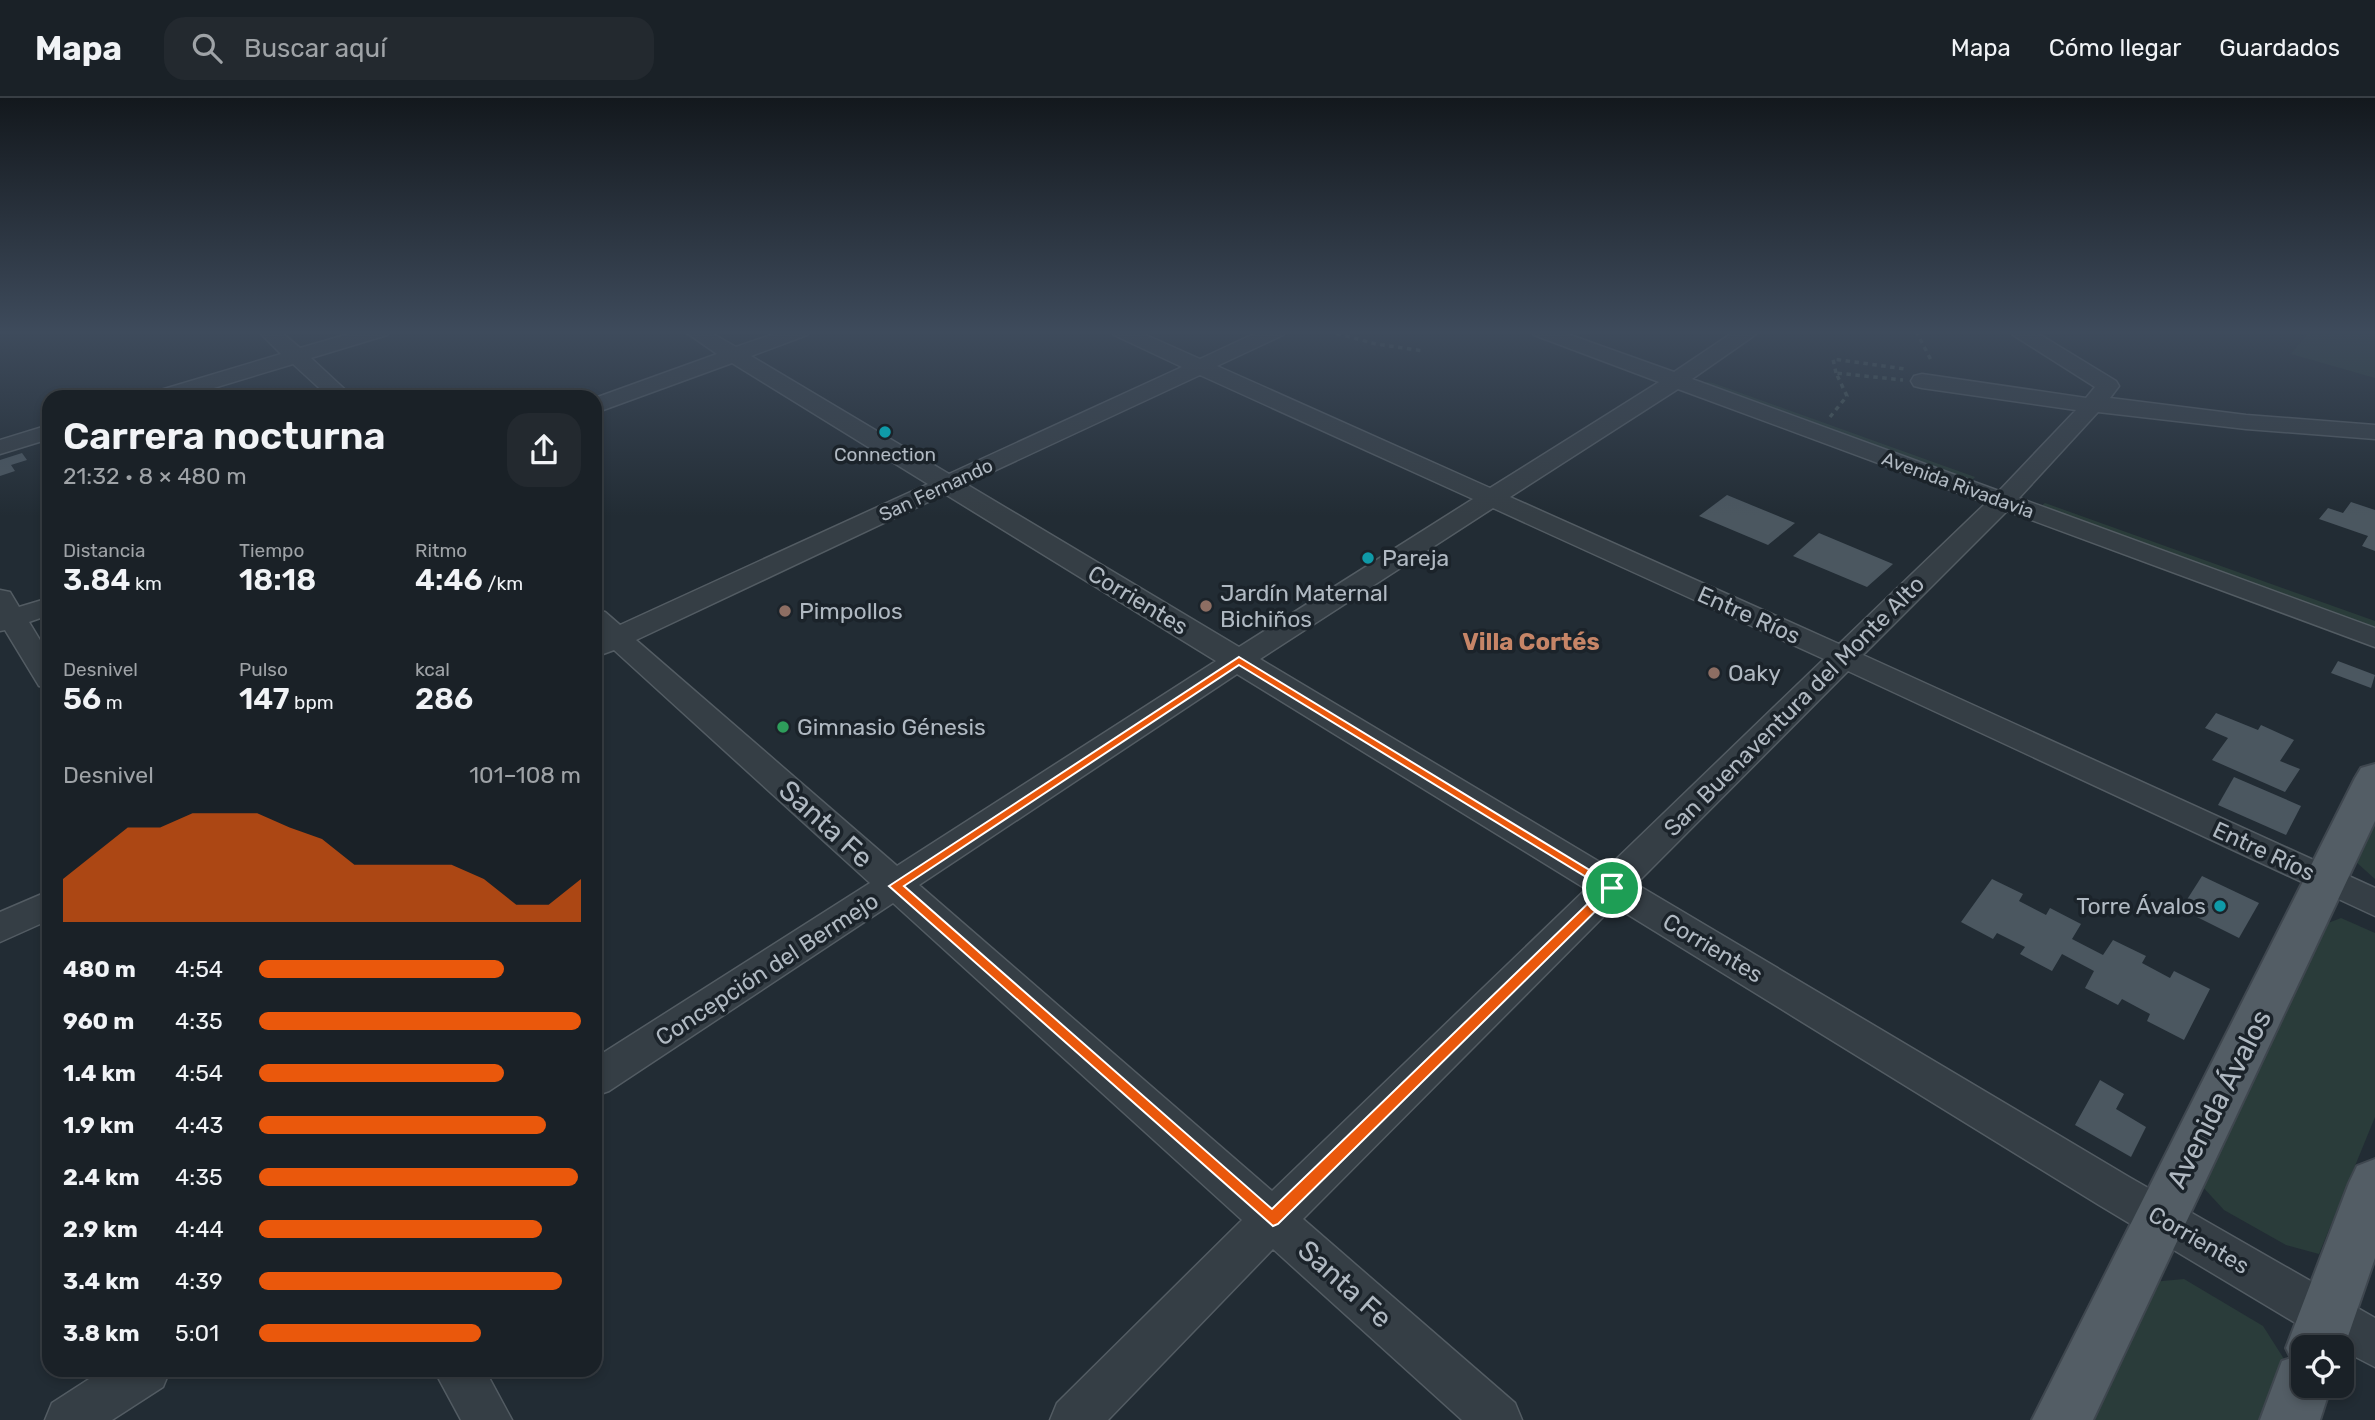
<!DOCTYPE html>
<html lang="es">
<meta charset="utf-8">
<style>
:root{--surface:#1a2127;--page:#23292f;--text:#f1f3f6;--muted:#9fa3a7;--line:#383e44;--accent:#ea580c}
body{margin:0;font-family:Rubik,sans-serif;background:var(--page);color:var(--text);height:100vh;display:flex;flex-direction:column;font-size:26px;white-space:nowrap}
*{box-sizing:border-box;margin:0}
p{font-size:23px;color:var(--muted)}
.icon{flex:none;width:38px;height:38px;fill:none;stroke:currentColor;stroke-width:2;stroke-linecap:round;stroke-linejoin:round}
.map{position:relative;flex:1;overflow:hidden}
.sheet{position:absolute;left:42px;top:292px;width:560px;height:987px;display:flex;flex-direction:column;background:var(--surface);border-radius:21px;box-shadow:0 4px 10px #0003,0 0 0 2px var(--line)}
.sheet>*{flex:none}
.buttons{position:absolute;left:2291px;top:1237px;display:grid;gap:14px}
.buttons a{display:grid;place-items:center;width:63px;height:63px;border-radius:14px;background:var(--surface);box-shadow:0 4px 10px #0003,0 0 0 2px var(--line);font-size:35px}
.pin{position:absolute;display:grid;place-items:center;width:60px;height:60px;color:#fff;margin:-30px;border:4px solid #fff;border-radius:50%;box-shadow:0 2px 7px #0007}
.round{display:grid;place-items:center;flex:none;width:74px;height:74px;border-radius:21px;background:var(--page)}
.head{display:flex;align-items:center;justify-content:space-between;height:119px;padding:0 21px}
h1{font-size:38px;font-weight:600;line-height:52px}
.stats{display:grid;grid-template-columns:repeat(3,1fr);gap:10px;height:119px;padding:7px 21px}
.stats div{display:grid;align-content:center}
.stats b{font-size:30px;font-weight:600}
.stats small{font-size:19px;font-weight:400}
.stats p{font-size:19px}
.chart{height:196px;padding:14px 21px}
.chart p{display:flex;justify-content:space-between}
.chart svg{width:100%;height:126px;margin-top:7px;fill:var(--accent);opacity:.7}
ul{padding:0 21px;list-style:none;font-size:23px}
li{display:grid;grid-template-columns:112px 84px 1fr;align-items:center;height:52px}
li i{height:18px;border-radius:9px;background:var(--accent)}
header{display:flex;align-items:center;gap:42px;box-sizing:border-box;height:98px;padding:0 35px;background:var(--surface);border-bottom:2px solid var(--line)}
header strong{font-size:33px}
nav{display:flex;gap:38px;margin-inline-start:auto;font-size:24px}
.search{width:490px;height:63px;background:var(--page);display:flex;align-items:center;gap:18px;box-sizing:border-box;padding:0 24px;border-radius:21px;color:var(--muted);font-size:26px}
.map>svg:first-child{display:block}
</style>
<header>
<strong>Mapa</strong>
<div class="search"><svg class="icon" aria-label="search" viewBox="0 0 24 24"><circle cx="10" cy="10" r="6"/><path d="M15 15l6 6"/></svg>Buscar aquí</div>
<nav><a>Mapa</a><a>Cómo llegar</a><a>Guardados</a></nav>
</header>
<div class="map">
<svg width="2375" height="1322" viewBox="0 0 2375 1322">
<rect width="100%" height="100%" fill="#222c34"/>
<g fill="#2a3c3a">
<polygon points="2310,233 2375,233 2375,280 2291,256"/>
<polygon points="1707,284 1713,285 1975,379 1969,385 1703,287"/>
<polygon points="2045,405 2375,523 2375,536 2037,411"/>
<polygon points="2375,719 2375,781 2355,763"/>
<polygon points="2341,820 2375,835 2375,1019 2319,1156 2286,1147 2224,1112 2201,1087 2328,825"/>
<polygon points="2184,1181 2263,1228 2284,1261 2261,1322 2087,1322 2152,1184"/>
</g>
<g fill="#4b5760">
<polygon points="22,355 27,362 11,367 15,373 0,378 0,362"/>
<polygon points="1727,397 1795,425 1768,447 1699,418"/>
<polygon points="2351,404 2375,412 2375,453 2362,448 2368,438 2319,421 2328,410 2343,415"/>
<polygon points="1819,435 1893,466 1867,489 1793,458"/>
<polygon points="2338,563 2375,577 2371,590 2331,575"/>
<polygon points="2216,615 2258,632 2261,627 2294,642 2280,663 2300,671 2285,694 2212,662 2228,640 2205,630"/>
<polygon points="2234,679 2301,708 2286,737 2218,707"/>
<polygon points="2202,778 2259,805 2239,840 2181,811"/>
<polygon points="1992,781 2023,796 2019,803 2046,817 2050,810 2081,826 2072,841 2103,857 2113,842 2146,858 2142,865 2170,880 2174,873 2210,891 2184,942 2147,923 2150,916 2122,901 2118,907 2085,890 2094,873 2062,856 2052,873 2020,856 2025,849 1997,835 1993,841 1961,824"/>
<polygon points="2100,982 2124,996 2116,1011 2146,1029 2131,1059 2075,1027"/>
</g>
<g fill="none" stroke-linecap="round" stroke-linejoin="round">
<g stroke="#535c63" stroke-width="3">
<g id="minor">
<polygon points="258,233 280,233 300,250 359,233 390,233 387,237 311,260 353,299 329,299 293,266 184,299 151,299 154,294 281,256"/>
<path d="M684,233H708L736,249L782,233H810L807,237L751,258L949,376L1182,269L1114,237L1111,233H1137L1200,261L1260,233H1286L1283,237L1217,268L1490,390L1659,284L1534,237L1531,233H1559L1674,274L1735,233H1758L1755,237L1692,281L1999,393L2076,312L1922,290L1914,288L1911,283L1914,278L1922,276L2086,300L2095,289L2013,237L2010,233H2034L2116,283L2119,288L2110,300L2246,317L2375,327V341L2246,331L2098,314L2019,400L2375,530V549L2007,413L1863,557L2375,790V818L1848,573L1636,786L2129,1079L2375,1220V1269L2342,1252V1250H2337L2099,1107L1614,808L1303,1121L1515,1305L1522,1322H1462L1273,1151L1108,1322H1050L1057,1305L1242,1122L893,805L609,993L595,998V960L870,785L614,552L595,559V539L598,538L595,535V512L605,514L620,527L928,386L732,265L595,315V300L717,256ZM1200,277L1473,401L1239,549L966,386ZM1678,291L1986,405L1839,546L1510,399ZM945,396L1216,563L897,768L636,542ZM1493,410L1824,561L1608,769L1260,561ZM1237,576L1586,791L1272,1093L919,787Z"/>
<polygon points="49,327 49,341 0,356 0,342"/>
<polygon points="0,492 10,494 19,509 49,500 49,517 29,524 49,557 49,590 39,588 5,532 0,533"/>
<polygon points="49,793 49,822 0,844 0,814"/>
<polygon points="103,1272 170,1272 163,1289 112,1322 45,1322 52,1305"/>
<polygon points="434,1272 485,1272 512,1322 461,1322"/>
</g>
</g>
<g stroke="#3f474f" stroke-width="4">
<g id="major">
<polygon points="2375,666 2375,723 2093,1322 2032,1322 2355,680 2361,670"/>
<polygon points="2375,1061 2375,1160 2344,1250 2342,1255 2342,1250 2303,1250 2303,1288 2331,1288 2320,1322 2260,1322 2282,1263 2291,1260 2286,1250 2349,1085 2357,1068"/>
</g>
</g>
<g stroke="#485959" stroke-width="3.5" stroke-dasharray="4.5 4.5" stroke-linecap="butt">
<polyline points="1328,233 1376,246 1424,253"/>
<polyline points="1916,233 1932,264"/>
<polyline points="1836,275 1833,261 1905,271"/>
<polyline points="1830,319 1847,298 1836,275 1903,282"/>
</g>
<use href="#minor" fill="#353e45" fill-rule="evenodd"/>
<use href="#major" fill="#535d65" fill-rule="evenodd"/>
</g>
<linearGradient id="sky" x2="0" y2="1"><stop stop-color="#13181d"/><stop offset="0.56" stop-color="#3e4b5c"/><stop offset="1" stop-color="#3e4b5c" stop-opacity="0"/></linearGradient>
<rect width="2375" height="418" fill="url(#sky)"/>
<path fill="#ea580c" stroke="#fff" stroke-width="2" fill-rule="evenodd" d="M1239,559L1619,790L1278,1126L1273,1128L889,788ZM1239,567L1604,790L1272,1111L904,788Z"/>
<g fill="#0f9aa8" stroke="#1b232a" stroke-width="2.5">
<circle cx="885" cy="334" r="7"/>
<circle cx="1368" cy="460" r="7"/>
<circle cx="2220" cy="808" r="7"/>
</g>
<g fill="#8d6e63" stroke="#1b232a" stroke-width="2.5">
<circle cx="1206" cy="508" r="7"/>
<circle cx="785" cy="513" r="7"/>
<circle cx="1714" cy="575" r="7"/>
</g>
<circle fill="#2e9e5b" stroke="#1b232a" stroke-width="2.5" cx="783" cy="629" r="7"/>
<g text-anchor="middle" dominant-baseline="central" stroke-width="7" stroke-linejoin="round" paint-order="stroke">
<g font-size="19" fill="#b0b9c2" stroke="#1b232a">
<text x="885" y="356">Connection</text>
</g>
<g font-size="19" fill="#b0b9c2" stroke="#1b232a">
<text transform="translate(1958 387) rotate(20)">Avenida Rivadavia</text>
<text transform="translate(936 392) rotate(-25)">San Fernando</text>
</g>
<g font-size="23" fill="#b0b9c2" stroke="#1b232a" text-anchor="start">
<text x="1382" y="460">Pareja</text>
<text x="1220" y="495">Jardín Maternal<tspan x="1220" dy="26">Bichiños</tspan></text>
<text x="799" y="513">Pimpollos</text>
<text x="1728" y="575">Oaky</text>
<text x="797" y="629">Gimnasio Génesis</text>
<text x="2206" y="808" text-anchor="end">Torre Ávalos</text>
</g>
<g font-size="23" fill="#b0b9c2" stroke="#1b232a">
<text transform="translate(1138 502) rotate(31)">Corrientes</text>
<text transform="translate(1749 517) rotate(24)">Entre Ríos</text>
<text transform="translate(1794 608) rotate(-45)">San Buenaventura del Monte Alto</text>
<text transform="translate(2264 753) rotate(25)">Entre Ríos</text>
<text transform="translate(1713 850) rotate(31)">Corrientes</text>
<text transform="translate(767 871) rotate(-33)">Concepción del Bermejo</text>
<text transform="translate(2199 1142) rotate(30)">Corrientes</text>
</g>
<g font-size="24" font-weight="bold" fill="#c68567" stroke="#1b232a">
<text x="1531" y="544">Villa Cortés</text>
</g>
<g font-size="28" fill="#b0b9c2" stroke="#1b232a">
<text transform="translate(826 726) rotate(42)">Santa Fe</text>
<text transform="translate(2219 1001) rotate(-63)">Avenida Ávalos</text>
<text transform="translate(1345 1186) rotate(42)">Santa Fe</text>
</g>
</g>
</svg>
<div class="buttons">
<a><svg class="icon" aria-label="locate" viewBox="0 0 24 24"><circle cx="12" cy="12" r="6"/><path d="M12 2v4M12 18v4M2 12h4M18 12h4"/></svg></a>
</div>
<div class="pin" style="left:1612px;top:790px;background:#1e9e55"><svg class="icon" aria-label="arrive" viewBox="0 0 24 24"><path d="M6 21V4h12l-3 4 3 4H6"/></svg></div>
<section class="sheet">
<div class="head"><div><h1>Carrera nocturna</h1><p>21:32 · 8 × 480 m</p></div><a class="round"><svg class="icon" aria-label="share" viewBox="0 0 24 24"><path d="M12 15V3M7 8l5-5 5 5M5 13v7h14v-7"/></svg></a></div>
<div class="stats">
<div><p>Distancia</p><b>3.84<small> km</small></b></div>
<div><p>Tiempo</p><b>18:18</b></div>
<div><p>Ritmo</p><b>4:46<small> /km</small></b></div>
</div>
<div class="stats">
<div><p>Desnivel</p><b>56<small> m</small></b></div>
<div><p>Pulso</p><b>147<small> bpm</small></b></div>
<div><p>kcal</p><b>286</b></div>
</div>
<div class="chart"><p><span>Desnivel</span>101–108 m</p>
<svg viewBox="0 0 160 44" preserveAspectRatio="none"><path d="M0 44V29L10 20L20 11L30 11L40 6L50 6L60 6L70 11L80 15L90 24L100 24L110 24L120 24L130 29L140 38L150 38L160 29V44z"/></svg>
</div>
<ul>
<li><b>480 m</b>4:54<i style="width:76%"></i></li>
<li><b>960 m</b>4:35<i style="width:100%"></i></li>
<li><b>1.4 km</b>4:54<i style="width:76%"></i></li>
<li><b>1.9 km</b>4:43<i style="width:89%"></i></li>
<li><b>2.4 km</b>4:35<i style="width:99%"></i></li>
<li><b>2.9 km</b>4:44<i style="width:88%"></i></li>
<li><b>3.4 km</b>4:39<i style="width:94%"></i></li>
<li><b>3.8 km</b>5:01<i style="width:69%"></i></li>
</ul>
</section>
</div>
